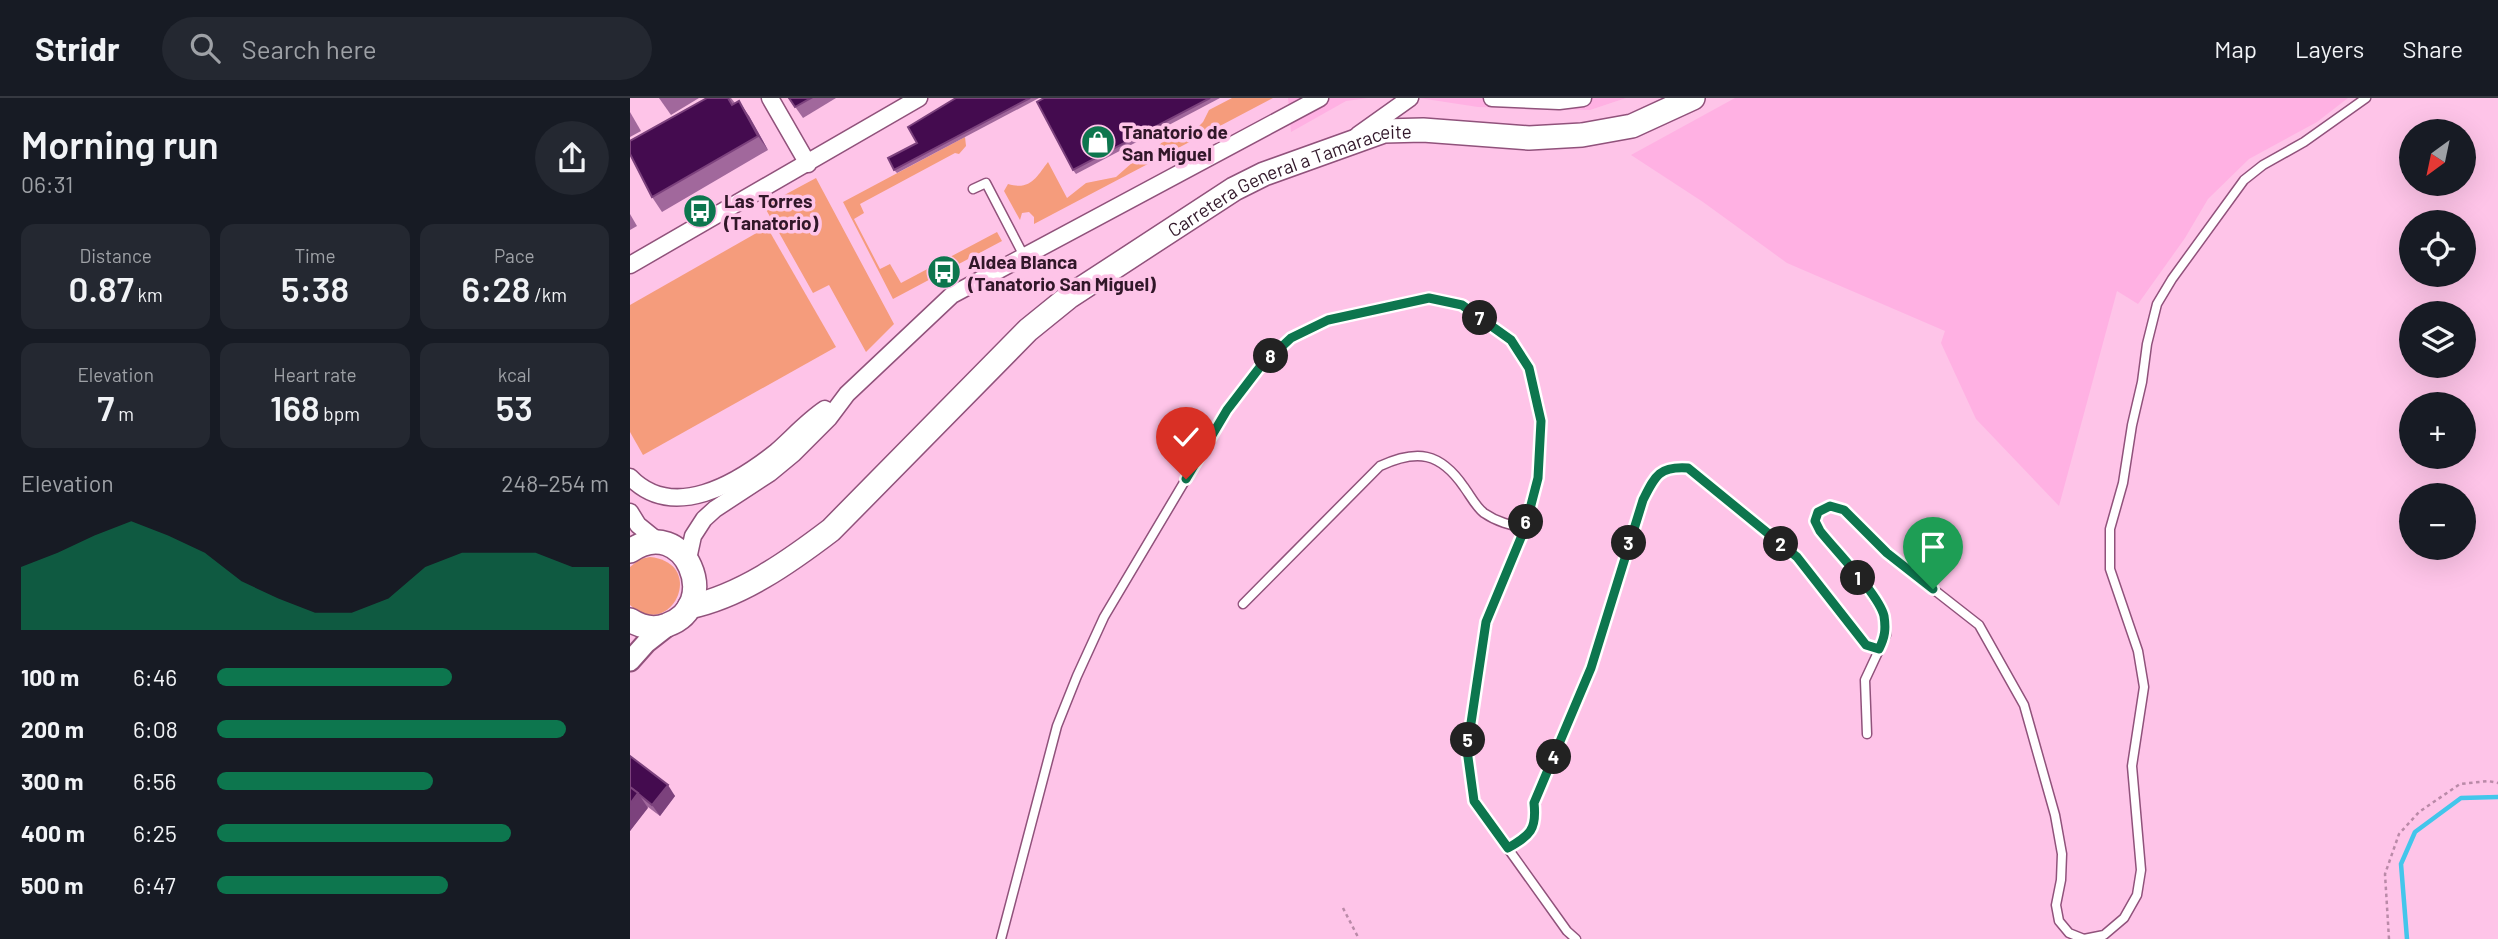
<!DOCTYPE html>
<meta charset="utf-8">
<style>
:root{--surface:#171b24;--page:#242831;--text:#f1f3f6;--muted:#9ea1a6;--line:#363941;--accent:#0d764e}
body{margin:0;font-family:Barlow,sans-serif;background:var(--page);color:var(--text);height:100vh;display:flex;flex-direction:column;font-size:26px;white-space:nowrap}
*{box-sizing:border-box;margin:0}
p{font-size:23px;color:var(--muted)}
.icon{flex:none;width:38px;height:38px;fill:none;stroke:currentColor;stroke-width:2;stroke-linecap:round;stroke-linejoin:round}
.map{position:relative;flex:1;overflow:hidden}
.side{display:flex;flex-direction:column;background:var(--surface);width:630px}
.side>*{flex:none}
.needle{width:46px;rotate:213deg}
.tools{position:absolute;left:1769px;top:21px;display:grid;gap:14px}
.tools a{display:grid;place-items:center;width:77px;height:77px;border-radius:50%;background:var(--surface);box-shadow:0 7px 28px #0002;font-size:35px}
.pin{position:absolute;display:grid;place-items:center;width:60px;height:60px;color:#fff;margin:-72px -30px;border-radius:50% 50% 50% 0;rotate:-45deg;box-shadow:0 0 7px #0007}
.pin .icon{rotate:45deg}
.km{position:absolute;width:35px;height:35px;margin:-18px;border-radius:50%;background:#222;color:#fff;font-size:19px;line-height:35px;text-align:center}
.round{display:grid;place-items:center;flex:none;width:74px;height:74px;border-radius:37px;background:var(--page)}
.headline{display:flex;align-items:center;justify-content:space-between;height:119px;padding:0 21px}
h1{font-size:38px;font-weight:600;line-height:52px}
.figures{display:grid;grid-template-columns:repeat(3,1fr);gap:10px;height:119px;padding:7px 21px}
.figures div{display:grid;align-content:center;border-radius:14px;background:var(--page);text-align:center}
.figures b{font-size:35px;font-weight:600}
.figures small{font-size:19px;font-weight:400}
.figures p{font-size:19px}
.chart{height:196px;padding:14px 21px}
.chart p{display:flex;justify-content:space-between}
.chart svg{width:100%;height:126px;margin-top:7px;fill:var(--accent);opacity:.7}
ul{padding:0 21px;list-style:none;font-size:23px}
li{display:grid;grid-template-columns:112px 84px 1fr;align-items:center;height:52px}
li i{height:18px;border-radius:9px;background:var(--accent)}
header{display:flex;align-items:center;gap:42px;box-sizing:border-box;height:98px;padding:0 35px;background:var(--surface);border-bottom:2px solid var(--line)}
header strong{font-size:33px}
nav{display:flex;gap:38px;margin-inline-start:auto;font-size:24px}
.search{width:490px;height:63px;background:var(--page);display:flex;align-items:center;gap:18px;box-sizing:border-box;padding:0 24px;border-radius:38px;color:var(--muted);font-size:26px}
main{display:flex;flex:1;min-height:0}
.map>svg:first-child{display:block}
</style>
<header>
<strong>Stridr</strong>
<div class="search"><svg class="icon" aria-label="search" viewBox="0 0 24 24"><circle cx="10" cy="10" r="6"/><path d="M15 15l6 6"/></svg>Search here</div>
<nav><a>Map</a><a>Layers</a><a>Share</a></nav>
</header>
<main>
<section class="side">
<div class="headline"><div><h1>Morning run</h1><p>06:31</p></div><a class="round"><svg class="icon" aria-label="share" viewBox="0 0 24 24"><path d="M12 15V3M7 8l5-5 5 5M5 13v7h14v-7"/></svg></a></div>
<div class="figures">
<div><p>Distance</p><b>0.87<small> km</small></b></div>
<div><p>Time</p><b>5:38</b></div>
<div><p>Pace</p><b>6:28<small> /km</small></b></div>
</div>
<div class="figures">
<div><p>Elevation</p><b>7<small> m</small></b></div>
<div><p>Heart rate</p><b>168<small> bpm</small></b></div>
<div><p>kcal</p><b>53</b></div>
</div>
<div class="chart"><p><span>Elevation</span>248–254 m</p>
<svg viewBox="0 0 160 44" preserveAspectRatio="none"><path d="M0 44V22L10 17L20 11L30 6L40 11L50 17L60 27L70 33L80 38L90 38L100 33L110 22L120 17L130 17L140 17L150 22L160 22V44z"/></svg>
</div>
<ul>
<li><b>100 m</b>6:46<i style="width:60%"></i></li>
<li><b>200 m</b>6:08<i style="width:89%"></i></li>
<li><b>300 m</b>6:56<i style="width:55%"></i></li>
<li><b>400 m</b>6:25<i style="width:75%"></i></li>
<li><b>500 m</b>6:47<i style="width:59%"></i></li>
</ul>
</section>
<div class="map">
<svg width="1868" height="841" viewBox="0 0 1868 841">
<rect width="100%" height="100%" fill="#fec4e8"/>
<g fill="#ffb1e3">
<polygon points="658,0 738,0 716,3 661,34"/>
<polygon points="789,0 996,0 960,12 848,9"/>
<polygon points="1105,0 1718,0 1687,24 1619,61 1578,101 1555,140 1508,206 1487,193 1429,408 1346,321 1311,245 1315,233 1157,165 1073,104 1001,57"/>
</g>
<g fill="#f59c7c">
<path d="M602,0H643L404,126V119L399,114L392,115L390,122L374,93L378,86C401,93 407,78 418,64L437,100L456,85L486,79L503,64L520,57L535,41L547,35L567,30L573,24L579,12Z"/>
<polygon points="335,39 336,48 329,56 325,55 230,106 234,115 224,121 250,171 260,166 271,185 367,134 372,143 263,201 213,104"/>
<polygon points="186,80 264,226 236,254 199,187 183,195 134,108"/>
<polygon points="137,129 206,249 13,357 0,334 0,207"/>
<path d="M20,459C78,465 41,544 0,507V469L10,461Z"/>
</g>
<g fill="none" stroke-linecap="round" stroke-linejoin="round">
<polyline stroke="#43c6eb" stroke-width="4.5" points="1777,841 1771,766 1785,734 1831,700 1868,699"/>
<g stroke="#90527b" stroke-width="11">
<g id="service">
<polyline points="343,91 356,85 394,158"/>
<path d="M613,506L750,368C787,351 810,354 834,389C840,397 846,409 854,415C867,424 880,427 895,430"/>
<polyline points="1237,636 1235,582 1256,537 1253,515 1241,496 1190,433 1185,423 1188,414 1200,408 1214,412 1257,455 1349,527 1394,607 1425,717 1432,756 1431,782 1426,807 1429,823 1439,835 1454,841"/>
<polyline points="371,841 427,628 447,578 474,519 597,312 630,269 661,240 699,222 799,200 832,207 881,242 899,270 911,323 908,380 895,430 857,524 837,652 844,703 937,833 946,841"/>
<polyline points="1454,841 1474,837 1494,820 1507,797 1511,772 1502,668 1514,589 1508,553 1480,471 1480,431 1493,385 1502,327 1512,284 1517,246 1527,206 1542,181 1614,82 1633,67 1674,44 1736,0"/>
</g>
</g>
<g stroke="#90527b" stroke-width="19">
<g id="minor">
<polyline points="140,0 178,66"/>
<polyline points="862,0 929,3 953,0"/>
<polyline points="728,37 780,0"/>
<polyline points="0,167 289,0"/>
<path d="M0,379C43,424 107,385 146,354C162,340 177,323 195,311"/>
<polyline points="0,414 8,427 29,444"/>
<polyline points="58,461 63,438 74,421 85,411 140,375 163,356 199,320 217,296 322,197 690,0"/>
</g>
</g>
<g stroke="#90527b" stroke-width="23">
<polyline id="tertiary" points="0,563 16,545 39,527"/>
</g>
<g stroke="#90527b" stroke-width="26">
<g id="secondary">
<path d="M0,453C55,415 93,508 37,527C25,532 11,529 0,522"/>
<path id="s1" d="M59,509C111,498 159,464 201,432L398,232L440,198L604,91L634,76L754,33L793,32L899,40L952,37L1002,28L1063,0"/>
</g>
</g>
<g stroke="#ba8aa8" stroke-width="2.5" stroke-dasharray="3.5 3.5" stroke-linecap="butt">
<path d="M886,745C904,734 906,725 904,705L961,570L1013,402C1025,378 1029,368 1058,370L1167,459L1236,547L1239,548"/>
<polyline points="713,810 729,841"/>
<polyline points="1759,841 1755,776 1769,736 1789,714 1830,686 1858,683 1868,685"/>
</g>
<use href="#service" stroke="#fff" stroke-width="8"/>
<use href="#minor" stroke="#fff" stroke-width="16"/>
<use href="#tertiary" stroke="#fff" stroke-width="19"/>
<use href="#secondary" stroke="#fff" stroke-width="23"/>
</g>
<g fill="#a1689c">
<polygon points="29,0 69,0 41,17"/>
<polygon points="77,0 101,0 105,5 119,18 138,52 32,114 22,99"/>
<polygon points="159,0 206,0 173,20"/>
<polygon points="326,0 409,0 267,75 264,72"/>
<polygon points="414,0 590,0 446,76 443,72"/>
<polygon points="0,14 11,33 0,39"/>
<polygon points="0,116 7,128 0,132"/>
<polygon points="0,658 45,698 30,718 18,709 0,733"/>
</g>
<g fill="#7c427d">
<polygon points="109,3 119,18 138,52 128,38"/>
<polygon points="38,687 45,698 30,718 22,707"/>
<polygon points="8,695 18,710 0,733 0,706"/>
</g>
<g fill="#440b4f" stroke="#7c427d" stroke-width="2">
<polygon points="77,0 98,0 102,7 109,3 128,38 22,99 0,56 0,43"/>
<polygon points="159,0 181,0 165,9"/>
<polygon points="326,0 400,0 264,72 258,60 287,45 278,29"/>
<polygon points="414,0 580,0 443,72 407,4"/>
<polygon points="0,658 38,687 22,707 0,689"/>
<polygon points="0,689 8,695 0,706"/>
</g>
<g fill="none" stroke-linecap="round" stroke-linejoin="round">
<g stroke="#fff" stroke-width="14">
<path id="route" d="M556,381L597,312L630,269L661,240L698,222L799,200L832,207L881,242L899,270L911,323L908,380L895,430L856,524L837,652L844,703L878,750C900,737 907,732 904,705L961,570L1013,402C1025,378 1029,368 1058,370L1167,459L1236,547L1249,551C1255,539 1256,531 1254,518C1249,497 1205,452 1190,433L1185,423L1188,414L1200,408L1214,412L1257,455L1303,491"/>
</g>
<use href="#route" stroke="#0d764e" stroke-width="9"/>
</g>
<defs>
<g id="shop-disc" transform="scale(1.75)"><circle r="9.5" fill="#0d764e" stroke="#fec4e8"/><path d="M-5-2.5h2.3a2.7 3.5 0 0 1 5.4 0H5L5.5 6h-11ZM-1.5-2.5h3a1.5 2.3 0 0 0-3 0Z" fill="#fff"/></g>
<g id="bus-disc" transform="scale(1.75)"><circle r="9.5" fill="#0d764e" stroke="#fec4e8"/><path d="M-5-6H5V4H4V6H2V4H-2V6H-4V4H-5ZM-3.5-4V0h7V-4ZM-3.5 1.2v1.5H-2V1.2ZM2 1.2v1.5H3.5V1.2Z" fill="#fff"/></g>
</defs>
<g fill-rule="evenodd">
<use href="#shop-disc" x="468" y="44"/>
<use href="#bus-disc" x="70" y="113"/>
<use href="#bus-disc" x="314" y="174"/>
</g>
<g text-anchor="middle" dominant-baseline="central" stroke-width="7" stroke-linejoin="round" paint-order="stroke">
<g font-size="19" font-weight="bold" fill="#311729" stroke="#fec4e8" text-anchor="start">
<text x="492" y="33">Tanatorio de<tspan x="492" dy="22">San Miguel</tspan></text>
<text x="94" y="102">Las Torres<tspan x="94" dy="22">(Tanatorio)</tspan></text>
<text x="338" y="163">Aldea Blanca<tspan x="338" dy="22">(Tanatorio San Miguel)</tspan></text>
</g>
<g font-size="19" fill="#311729" stroke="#fec4e8">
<text stroke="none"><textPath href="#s1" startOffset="749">Carretera General a Tamaraceite</textPath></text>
</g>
</g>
</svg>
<div class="tools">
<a><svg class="needle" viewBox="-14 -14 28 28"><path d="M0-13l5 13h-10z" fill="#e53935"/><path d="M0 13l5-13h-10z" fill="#9ea1a6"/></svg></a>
<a><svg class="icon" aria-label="locate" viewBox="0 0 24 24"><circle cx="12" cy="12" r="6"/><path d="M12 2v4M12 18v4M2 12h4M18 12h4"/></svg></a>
<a><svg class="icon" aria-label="layers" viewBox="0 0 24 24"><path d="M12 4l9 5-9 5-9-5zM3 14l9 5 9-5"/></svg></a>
<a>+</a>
<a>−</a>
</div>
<div class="pin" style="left:1303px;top:491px;background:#1e9e55"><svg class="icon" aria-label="arrive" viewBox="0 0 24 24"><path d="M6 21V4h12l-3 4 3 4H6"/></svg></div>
<div class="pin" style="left:556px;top:381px;background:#d93025"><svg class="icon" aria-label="check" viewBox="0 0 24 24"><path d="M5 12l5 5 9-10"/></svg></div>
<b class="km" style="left:1228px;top:480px">1</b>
<b class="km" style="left:1151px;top:446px">2</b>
<b class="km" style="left:999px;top:445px">3</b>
<b class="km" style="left:924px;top:659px">4</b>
<b class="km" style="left:838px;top:642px">5</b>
<b class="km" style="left:896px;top:424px">6</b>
<b class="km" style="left:850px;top:220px">7</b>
<b class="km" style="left:641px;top:258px">8</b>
</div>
</main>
